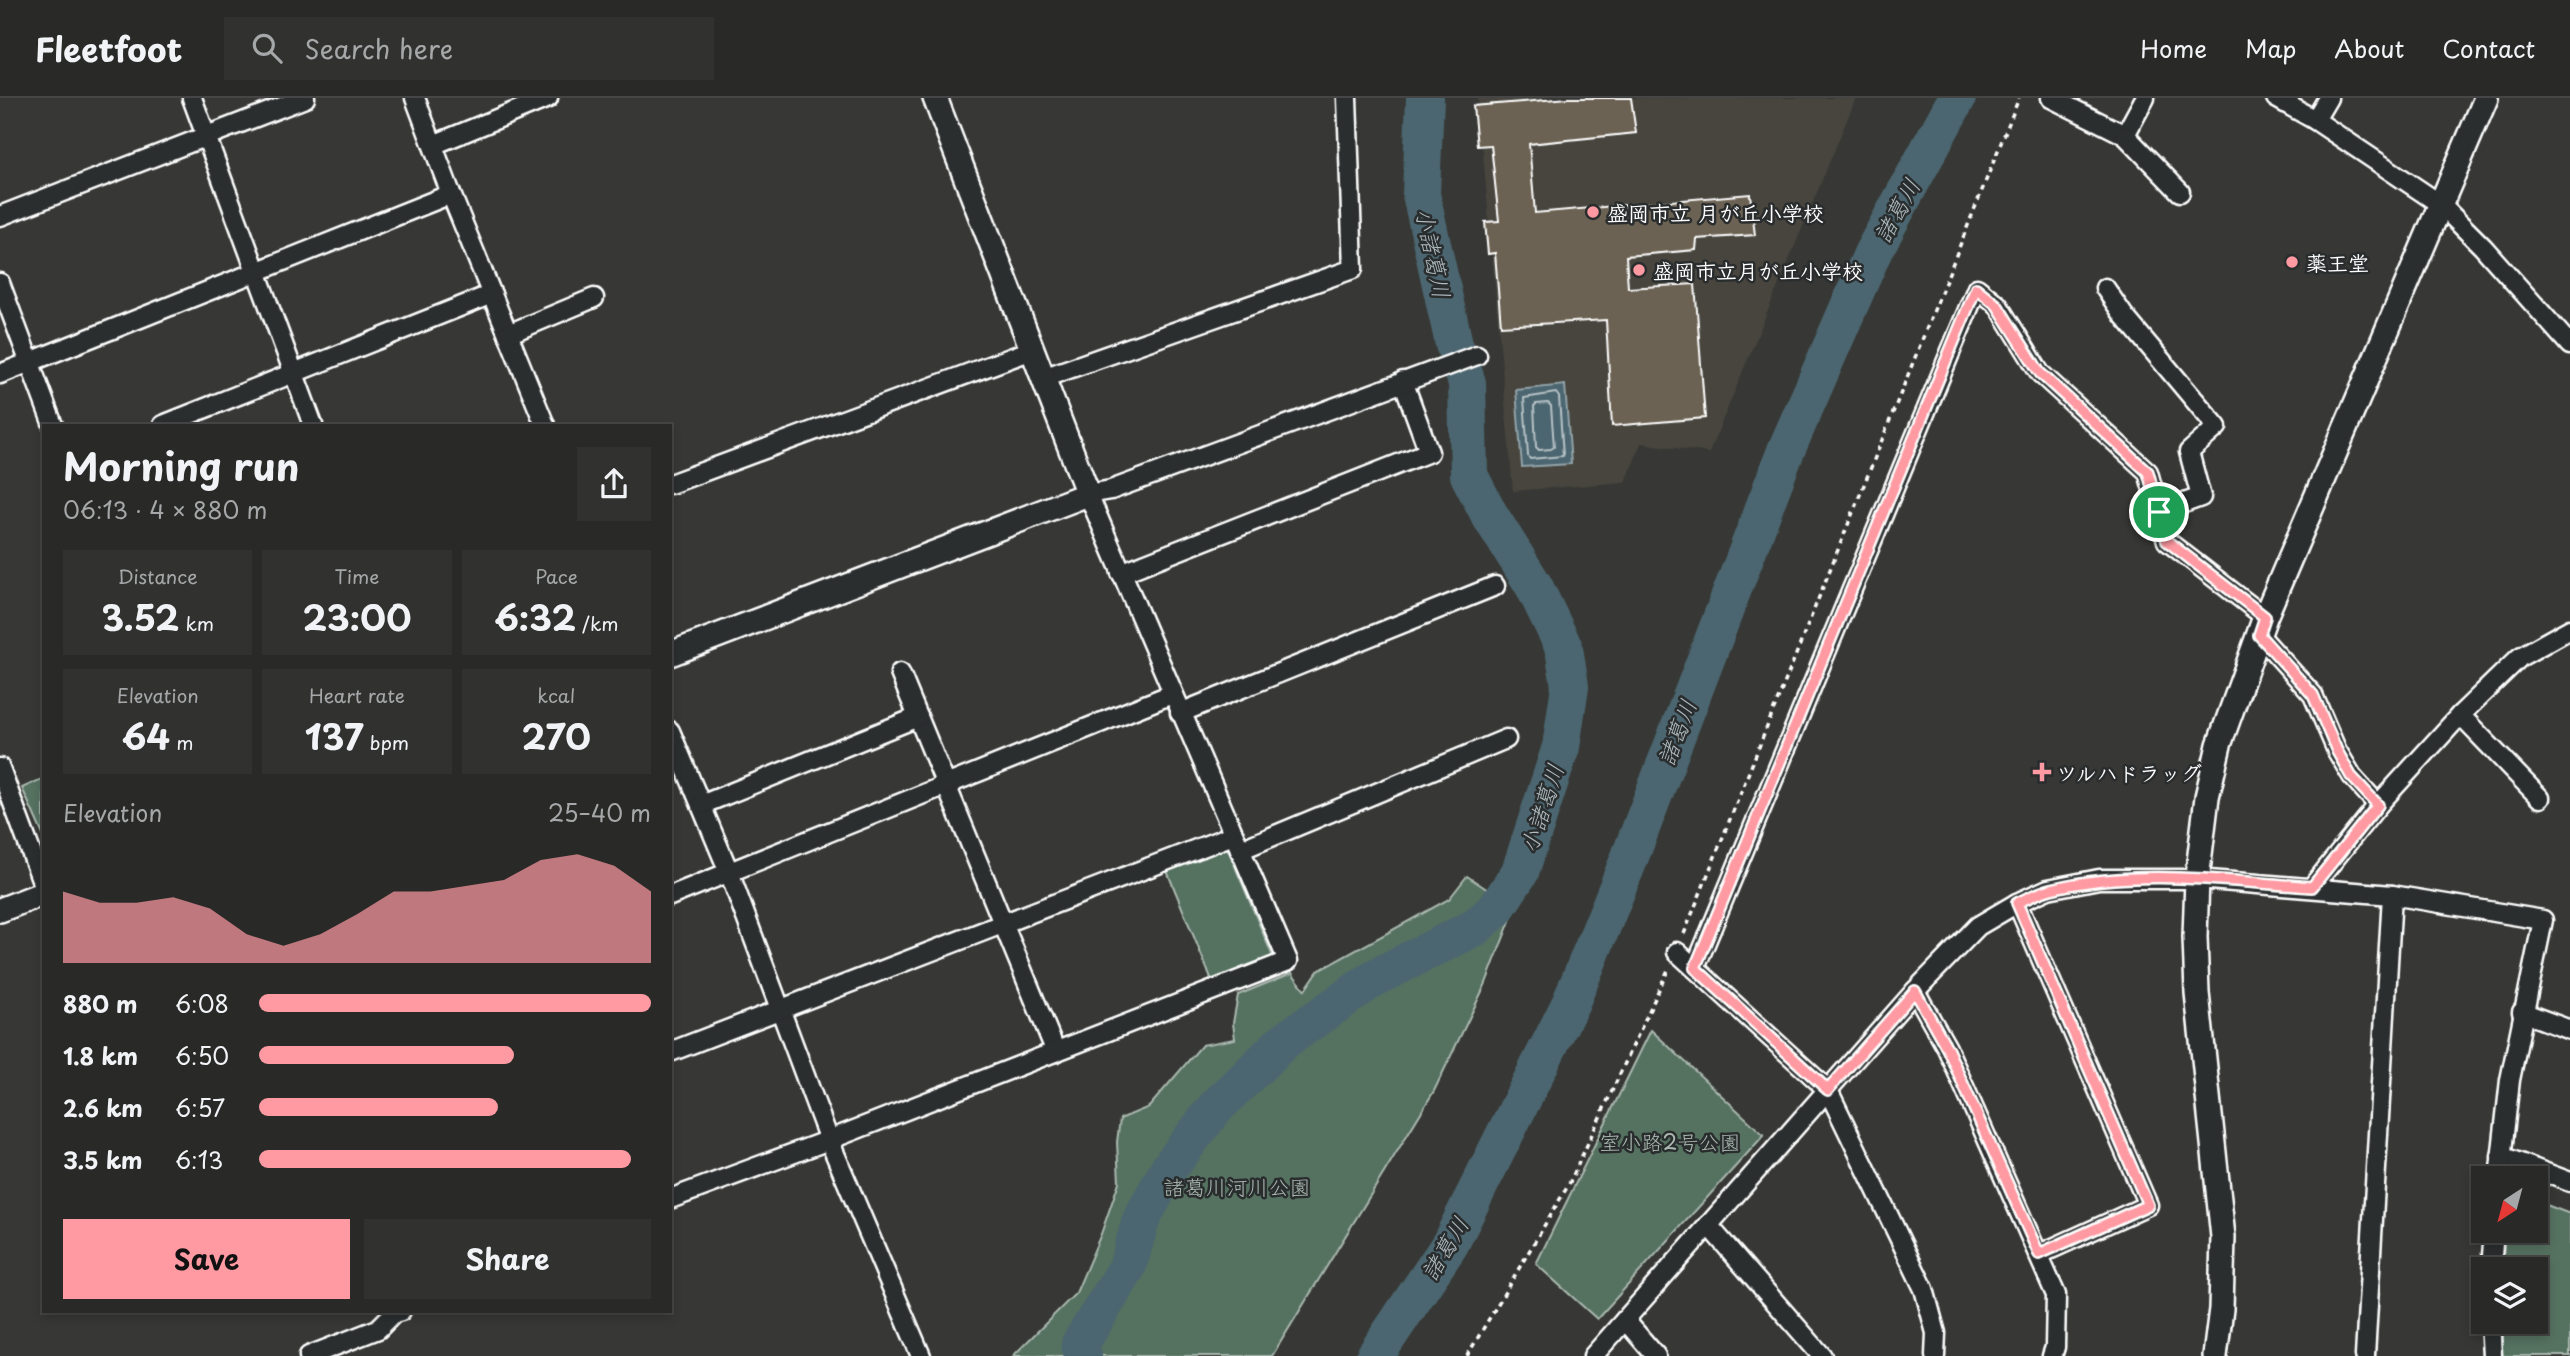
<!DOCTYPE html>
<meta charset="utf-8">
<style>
:root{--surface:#292a28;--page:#313230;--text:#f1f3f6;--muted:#a5a7a8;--line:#454645;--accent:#ff9aa2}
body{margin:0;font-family:"Playpen Sans","Klee One",sans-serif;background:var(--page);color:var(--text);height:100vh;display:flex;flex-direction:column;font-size:26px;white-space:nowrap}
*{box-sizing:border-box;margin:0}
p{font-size:23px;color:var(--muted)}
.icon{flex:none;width:38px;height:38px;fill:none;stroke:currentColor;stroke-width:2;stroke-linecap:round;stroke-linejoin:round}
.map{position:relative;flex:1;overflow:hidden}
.side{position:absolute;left:42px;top:326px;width:630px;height:889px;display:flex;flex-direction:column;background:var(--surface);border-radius:0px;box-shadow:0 4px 10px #0003,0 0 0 2px var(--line)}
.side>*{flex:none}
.needle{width:46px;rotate:216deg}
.fabs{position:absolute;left:2471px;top:1068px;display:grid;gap:14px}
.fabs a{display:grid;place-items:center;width:77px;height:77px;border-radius:0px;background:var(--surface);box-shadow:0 4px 10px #0003,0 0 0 2px var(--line);font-size:35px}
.pin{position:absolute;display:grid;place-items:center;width:60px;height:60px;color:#fff;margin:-30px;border:4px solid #fff;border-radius:50%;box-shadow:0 2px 7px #0007}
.round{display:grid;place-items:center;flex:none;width:74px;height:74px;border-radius:0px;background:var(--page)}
.overview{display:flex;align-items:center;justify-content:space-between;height:119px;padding:0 21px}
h1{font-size:38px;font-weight:700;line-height:52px}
.metrics{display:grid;grid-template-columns:repeat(3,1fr);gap:10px;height:119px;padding:7px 21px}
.metrics div{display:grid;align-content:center;border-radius:0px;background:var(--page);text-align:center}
.metrics b{font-size:35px;font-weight:700}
.metrics small{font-size:19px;font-weight:400}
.metrics p{font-size:19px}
.chart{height:196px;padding:14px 21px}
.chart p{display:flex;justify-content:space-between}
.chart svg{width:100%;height:126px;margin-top:7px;fill:var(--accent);opacity:.7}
.primary-button{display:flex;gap:14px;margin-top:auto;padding:14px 21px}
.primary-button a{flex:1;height:80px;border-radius:0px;background:var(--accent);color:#111;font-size:28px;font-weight:700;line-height:80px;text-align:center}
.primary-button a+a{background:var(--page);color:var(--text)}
ul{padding:0 21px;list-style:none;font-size:23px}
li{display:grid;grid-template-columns:112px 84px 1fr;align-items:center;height:52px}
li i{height:18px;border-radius:9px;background:var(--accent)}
header{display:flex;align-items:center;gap:42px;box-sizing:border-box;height:98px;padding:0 35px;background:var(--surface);border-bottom:2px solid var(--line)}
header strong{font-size:33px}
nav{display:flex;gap:38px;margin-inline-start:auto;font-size:24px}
.search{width:490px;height:63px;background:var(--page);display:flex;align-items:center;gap:18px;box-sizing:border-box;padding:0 24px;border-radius:0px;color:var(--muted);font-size:26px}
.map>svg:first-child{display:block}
</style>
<header>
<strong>Fleetfoot</strong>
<div class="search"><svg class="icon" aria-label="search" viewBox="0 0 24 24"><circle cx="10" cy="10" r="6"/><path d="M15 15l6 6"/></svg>Search here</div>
<nav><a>Home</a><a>Map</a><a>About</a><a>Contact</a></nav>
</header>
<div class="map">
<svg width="2570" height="1258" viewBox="0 0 2570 1258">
<rect width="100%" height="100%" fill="#373835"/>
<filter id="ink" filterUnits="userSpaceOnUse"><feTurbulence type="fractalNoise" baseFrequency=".0143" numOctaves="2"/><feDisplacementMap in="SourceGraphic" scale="14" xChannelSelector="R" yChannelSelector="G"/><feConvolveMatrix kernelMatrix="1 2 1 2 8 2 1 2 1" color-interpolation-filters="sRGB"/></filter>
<g filter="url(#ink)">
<polygon fill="#47453e" points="1478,0 1856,0 1709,355 1641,345 1626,384 1513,393"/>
<g fill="#557160" stroke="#aab8b0" stroke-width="2">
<polygon points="44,680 44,739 22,690"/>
<polygon points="1227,749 1273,859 1212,883 1167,773"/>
<polygon points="1467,778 1515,810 1486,885 1434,993 1272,1258 1013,1258 1076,1195 1101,1136 1119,1084 1117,1044 1120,1021 1149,1009 1202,947 1235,941 1233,925 1238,897 1292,875 1305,892 1318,873 1449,801"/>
<polygon points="1651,932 1764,1037 1597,1221 1536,1166"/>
<polygon points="2536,1103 2570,1116 2570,1258 2502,1258 2502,1223 2536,1223 2536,1171 2503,1171 2504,1132 2536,1132"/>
</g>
<polygon fill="#4b6670" stroke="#93a3a9" stroke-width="2" points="1565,287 1571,366 1522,369 1516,292"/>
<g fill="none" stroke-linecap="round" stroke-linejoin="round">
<g stroke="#b7c2c6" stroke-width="2">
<polygon points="1556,295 1559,299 1563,358 1530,361 1528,358 1524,300"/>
<polygon points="1548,305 1551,308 1554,349 1551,351 1539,352 1536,349 1534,308 1536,306"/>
</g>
<g stroke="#4b6670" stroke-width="38">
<polyline points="1083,1258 1080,1246 1127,1170 1141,1122 1169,1070 1215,1010 1284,943 1376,879 1474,830 1495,812 1520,774 1561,649 1570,588 1564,550 1534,488 1489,416 1469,377 1467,285 1454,246 1421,96 1425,0"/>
<polyline points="1375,1258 1450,1146 1571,904 1626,769 1787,350 1872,156 1957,0"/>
</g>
</g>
<polygon fill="#6c6253" stroke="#fff" stroke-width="2" points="1569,0 1631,0 1636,35 1529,46 1535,115 1750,96 1755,137 1697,141 1696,152 1626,158 1628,190 1695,186 1705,320 1612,328 1606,222 1501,228 1495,155 1488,156 1485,124 1499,123 1491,47 1477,48 1473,8"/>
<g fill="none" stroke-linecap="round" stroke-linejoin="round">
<g stroke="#fff" stroke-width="23">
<g id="minor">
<polyline points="192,0 313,327"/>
<polyline points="415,0 451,96 545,327"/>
<polyline points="2051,0 2125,37 2145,0"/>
<polyline points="2276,0 2315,22 2440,106 2483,149 2570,247"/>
<polyline points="2315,22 2328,0"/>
<polyline points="2125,37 2180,94"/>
<polyline points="433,47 548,0"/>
<polyline points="0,118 305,0"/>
<polyline points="0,185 53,327"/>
<polyline points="2105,190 2124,218 2217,329 2189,354 2201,399 2159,414"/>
<polyline points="508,236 594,200"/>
<polyline points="0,276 451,96"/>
<polyline points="1043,280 1353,171 1347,0"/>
<polyline points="163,327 492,196"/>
<polyline points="670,386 1032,252"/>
<polyline points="1121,475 1429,354 1403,283"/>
<polyline points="2259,537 2313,597 2337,653 2352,678 2378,707"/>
<polyline points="900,575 1056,954"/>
<polyline points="1180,615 1495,488"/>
<polyline points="2460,617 2540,700"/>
<polyline points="670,633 729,774 829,1042 921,1258"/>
<polyline points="0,670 44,789"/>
<polyline points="701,707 918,619"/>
<polyline points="1240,752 1506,641"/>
<polyline points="2312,789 2378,707 2460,617 2520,559 2570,531"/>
<polyline points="670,798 1172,596"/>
<polyline points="2017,805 2148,1107 2040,1156"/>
<polyline points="1677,854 1828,992 1924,1191 1936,1235 1935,1258"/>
<polyline points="1695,870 1977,190 1998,207 2040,275 2148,374 2167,443 2265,519"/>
<polyline points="1915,893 1947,950 2056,1197 2055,1249 2052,1258"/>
<polyline points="2522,914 2570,932"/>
<polyline points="670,954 1233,737"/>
<polyline points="2501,1058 2570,1084"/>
<polyline points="670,1101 829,1042 1288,863 1088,396 1111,392 1477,257"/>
<polyline points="1708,1127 1822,1258"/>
<polyline points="2491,1171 2494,1132"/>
<polyline points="1625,1222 1656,1258"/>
<polyline points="2490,1223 2492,1258"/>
<polyline points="309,1258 378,1231 394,1215 401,1213"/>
<polyline points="1593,1258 1915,893 1978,828 2017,805 2048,791 2099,781 2197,781 2392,797 2543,822 2510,982 2499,1080"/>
<polyline points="2365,1258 2392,797"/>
</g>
</g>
<g stroke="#fff" stroke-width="28">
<g id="tertiary">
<polyline points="670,556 1088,396 935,0"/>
<polyline points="0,812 44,795"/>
<polyline points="2215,1258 2221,1211 2223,1139 2197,895 2195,839 2197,781 2207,699 2219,647 2265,519 2486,0"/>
</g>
</g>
<g stroke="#fff" stroke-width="3.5" stroke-dasharray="5 5" stroke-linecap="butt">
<polyline points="1684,836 2019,0"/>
<polyline points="1467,1258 1569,1086 1668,872"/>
</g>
<use href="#minor" stroke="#2a2d2e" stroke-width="18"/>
<use href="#tertiary" stroke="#2a2d2e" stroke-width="23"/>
</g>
</g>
<g fill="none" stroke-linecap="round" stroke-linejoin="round" filter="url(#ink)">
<g stroke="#fff" stroke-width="14">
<path id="route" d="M1976,190L1997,207L2040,275L2148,374L2167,443L2265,519L2259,537L2313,597L2337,653L2351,678L2378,707L2312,789C2226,783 2135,770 2051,791C2039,794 2028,800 2017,805L2148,1107L2039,1156L1947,950L1915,893L1828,992L1695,870Z"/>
</g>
<use href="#route" stroke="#ff9aa2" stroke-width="9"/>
</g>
<g fill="#ff9aa2" stroke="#2a2d2e" stroke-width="2.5">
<circle cx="1593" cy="114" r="7"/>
<circle cx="2292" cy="164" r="7"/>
<circle cx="1639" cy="172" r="7"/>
<path d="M2038.5 663.5h7v7h7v7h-7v7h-7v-7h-7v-7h7z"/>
</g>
<g text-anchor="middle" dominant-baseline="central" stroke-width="5" stroke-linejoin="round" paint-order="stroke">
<g font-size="21" font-weight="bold" fill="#fff" stroke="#2a2d2e" text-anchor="start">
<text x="1607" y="114">盛岡市立 月が丘小学校</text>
<text x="2306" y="164">薬王堂</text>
<text x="1653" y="172">盛岡市立月が丘小学校</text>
<text x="2056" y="674">ツルハドラッグ</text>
</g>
<g font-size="21" fill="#aab8b0" stroke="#2a2d2e">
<text x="1670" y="1043">室小路2号公園</text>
<text x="1237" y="1088">諸葛川河川公園</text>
</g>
<g font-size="23" font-style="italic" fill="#aebabf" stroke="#2a2d2e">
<text transform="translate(1896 112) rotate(-61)">諸葛川</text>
<text transform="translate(1434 155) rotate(78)">小諸葛川</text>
<text transform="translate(1676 634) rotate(-69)">諸葛川</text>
<text transform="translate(1541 710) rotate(-72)">小諸葛川</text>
<text transform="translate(1444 1150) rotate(-59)">諸葛川</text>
</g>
</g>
</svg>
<div class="fabs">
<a><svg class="needle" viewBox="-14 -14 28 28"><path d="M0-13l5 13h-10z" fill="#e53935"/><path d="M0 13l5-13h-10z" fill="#a5a7a8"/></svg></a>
<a><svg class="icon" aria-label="layers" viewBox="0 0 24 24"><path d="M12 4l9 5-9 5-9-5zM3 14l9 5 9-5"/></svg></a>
</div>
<div class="pin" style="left:2159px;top:414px;background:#1e9e55"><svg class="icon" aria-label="arrive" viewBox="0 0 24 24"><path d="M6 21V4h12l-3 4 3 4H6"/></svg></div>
<section class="side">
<div class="overview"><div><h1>Morning run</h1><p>06:13 · 4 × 880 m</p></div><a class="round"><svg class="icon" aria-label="share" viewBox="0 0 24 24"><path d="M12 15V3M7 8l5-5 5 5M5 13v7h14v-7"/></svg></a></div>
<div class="metrics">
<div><p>Distance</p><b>3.52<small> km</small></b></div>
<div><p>Time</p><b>23:00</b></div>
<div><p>Pace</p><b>6:32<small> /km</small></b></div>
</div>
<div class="metrics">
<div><p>Elevation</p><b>64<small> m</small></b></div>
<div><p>Heart rate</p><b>137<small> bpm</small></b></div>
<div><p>kcal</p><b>270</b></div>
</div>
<div class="chart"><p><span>Elevation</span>25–40 m</p>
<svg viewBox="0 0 160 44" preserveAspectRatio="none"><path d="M0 44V19L10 23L20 23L30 21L40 25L50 34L60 38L70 34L80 27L90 19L100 19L110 17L120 15L130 8L140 6L150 10L160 19V44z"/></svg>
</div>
<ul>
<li><b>880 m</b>6:08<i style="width:100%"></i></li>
<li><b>1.8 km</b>6:50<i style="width:65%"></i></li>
<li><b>2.6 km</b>6:57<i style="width:61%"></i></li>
<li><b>3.5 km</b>6:13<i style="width:95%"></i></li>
</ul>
<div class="primary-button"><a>Save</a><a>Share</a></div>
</section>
</div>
